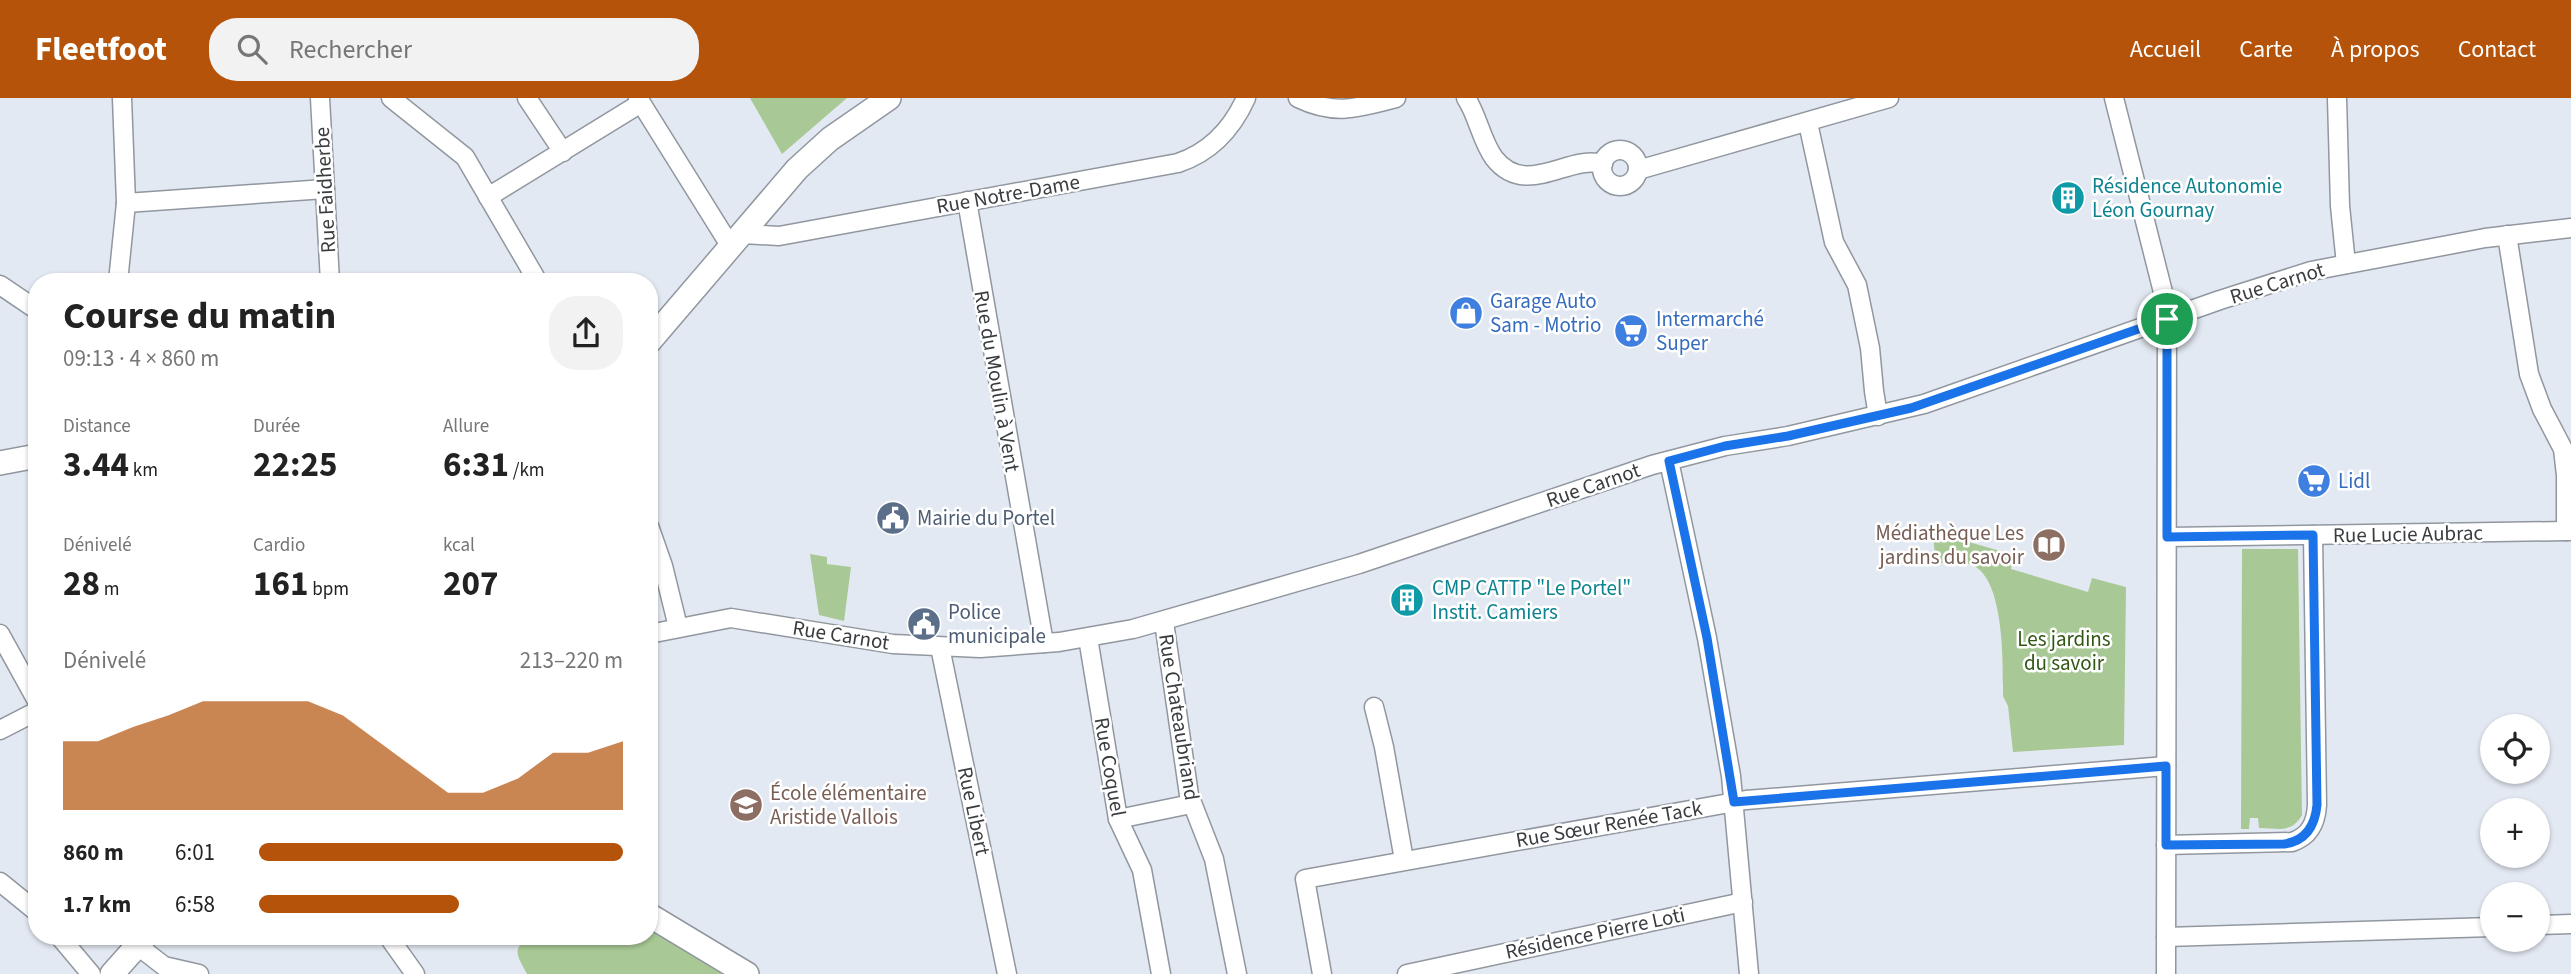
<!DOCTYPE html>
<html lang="fr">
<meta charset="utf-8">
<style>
:root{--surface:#fff;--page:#f2f2f2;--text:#222;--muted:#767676;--accent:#b45309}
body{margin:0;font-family:"Source Sans 3",sans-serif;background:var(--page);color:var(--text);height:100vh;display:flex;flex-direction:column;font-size:26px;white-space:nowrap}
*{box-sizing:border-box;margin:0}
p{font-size:23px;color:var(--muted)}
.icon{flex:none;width:38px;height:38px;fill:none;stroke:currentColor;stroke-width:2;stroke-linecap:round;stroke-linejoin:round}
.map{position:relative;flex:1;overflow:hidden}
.panel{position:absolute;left:28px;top:175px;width:630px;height:672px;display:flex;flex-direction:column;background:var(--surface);border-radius:28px;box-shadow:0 2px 5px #0004}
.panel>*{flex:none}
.controls{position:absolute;left:2480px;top:616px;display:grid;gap:14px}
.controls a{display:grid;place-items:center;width:70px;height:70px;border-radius:50%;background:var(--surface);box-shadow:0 2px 5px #0004;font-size:35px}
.pin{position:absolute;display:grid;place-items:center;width:60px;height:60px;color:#fff;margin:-30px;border:4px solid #fff;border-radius:50%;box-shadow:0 2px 7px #0007}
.round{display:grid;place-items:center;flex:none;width:74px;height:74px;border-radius:28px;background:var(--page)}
.overview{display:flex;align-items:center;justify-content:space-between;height:119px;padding:0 35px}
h1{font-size:38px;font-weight:700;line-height:52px}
.stats{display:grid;grid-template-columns:repeat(3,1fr);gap:10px;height:119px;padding:7px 35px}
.stats div{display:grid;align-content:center}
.stats b{font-size:35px;font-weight:700}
.stats small{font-size:19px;font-weight:400}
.stats p{font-size:19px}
.chart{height:196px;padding:14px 35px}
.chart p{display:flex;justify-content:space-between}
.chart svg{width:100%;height:126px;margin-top:7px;fill:var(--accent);opacity:.7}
ul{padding:0 35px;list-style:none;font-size:23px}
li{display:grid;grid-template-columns:112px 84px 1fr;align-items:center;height:52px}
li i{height:18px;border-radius:9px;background:var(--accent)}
header{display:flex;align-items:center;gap:42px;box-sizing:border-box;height:98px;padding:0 35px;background:var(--accent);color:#fff}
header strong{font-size:33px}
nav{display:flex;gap:38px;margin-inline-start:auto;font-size:24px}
.search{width:490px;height:63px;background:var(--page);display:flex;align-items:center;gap:18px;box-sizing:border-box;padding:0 24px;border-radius:28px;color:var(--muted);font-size:26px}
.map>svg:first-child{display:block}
</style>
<header>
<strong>Fleetfoot</strong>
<div class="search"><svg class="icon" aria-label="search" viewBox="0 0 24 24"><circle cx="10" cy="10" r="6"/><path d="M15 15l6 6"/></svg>Rechercher</div>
<nav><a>Accueil</a><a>Carte</a><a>À propos</a><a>Contact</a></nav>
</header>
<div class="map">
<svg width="2571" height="876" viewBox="0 0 2571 876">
<rect width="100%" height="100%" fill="#e3e9f2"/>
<g fill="#a8c995">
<polygon points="750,0 847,0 782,56"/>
<path d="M1948,438L2014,457L2011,471L2088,494L2092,480L2126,489L2124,647L2013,654L2008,608L2003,598C2003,568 2005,484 1974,468C1963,462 1948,465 1936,465L1933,439Z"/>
<path d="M2242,451H2298L2302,717C2291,736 2278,730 2259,730L2258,720H2250L2249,731H2241Z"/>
<polygon points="810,456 827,459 827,466 851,469 844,523 819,517"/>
<path d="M649,831L724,876H527C518,858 511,853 528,838H649Z"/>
</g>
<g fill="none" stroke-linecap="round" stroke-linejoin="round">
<g stroke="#91979f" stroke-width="21">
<g id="minor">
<polyline points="320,0 330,184"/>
<polyline points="391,0 465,59 538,184"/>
<polyline points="527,0 563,54"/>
<polyline points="638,0 731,149"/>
<path d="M1298,0C1335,18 1358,10 1396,0"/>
<path d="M1466,0C1478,18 1481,42 1494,60C1526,101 1568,56 1603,66"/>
<polyline points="2114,0 2167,210 2166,876"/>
<polyline points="2337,0 2340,108 2346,166"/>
<polyline points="1808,25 1834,144 1857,187 1870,250 1874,293 1878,318"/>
<circle cx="1620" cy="70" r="18"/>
<polyline points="1638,72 1889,0"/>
<polyline points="488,99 641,5"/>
<polyline points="967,103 1044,545"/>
<polyline points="126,105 325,91"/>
<path d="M742,136L779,138L1178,65C1211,54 1232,31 1246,0"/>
<polyline points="2507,137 2529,276 2542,311 2563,351 2566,377 2566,433 2571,433"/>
<polyline points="118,184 126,105 122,0"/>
<polyline points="0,187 37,212"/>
<polyline points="1669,363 1707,540 1731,678 1749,876"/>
<polyline points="649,428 663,468 678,529"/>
<polyline points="2167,439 2566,433"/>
<polyline points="1164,524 1189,697 1214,761 1237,876"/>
<polyline points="0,536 37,603"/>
<polyline points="649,536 731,520 893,546 980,550 1059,544 1133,531 1359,466 1652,367 1725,348 1788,338 1924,306 2220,202 2311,173 2485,140 2571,130"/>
<polyline points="1088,540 1118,721 1142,772 1161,876"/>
<polyline points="940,549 1007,876"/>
<polyline points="1374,609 1384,649 1404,762"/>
<polyline points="0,632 37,613"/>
<polyline points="1118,721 1191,706"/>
<path d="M2166,747L2292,744C2310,738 2316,725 2317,707L2313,437"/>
<polyline points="0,784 37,814"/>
<polyline points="2538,827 2571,826"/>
<polyline points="59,838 91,876"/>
<polyline points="388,838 415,876"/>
<polyline points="2166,839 2492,829"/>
<polyline points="138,848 164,868 199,876"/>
<polyline points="1322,876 1305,781 1746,702 2166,668"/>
<polyline points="1407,876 1743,804"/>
</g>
</g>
<g stroke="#91979f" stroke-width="26">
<g id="tertiary">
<polyline points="649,244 797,71 830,41 889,0"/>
<polyline points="0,365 37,358"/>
<polyline points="649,817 747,876"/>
<polyline points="112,876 146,838"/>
</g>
</g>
<use href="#minor" stroke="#fff" stroke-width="18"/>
<use href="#tertiary" stroke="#fff" stroke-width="23"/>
</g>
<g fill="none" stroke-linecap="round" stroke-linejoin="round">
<g stroke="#fff" stroke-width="14">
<path id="route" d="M2167,221V439L2313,437L2317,707C2315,728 2306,743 2284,746L2166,747V668L1734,704L1707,540L1669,363L1725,348L1788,338L1911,310Z"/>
</g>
<use href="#route" stroke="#1a73e8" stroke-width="9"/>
</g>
<defs>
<g id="building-disc" transform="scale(1.75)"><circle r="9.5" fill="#0f9aa8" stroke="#fff"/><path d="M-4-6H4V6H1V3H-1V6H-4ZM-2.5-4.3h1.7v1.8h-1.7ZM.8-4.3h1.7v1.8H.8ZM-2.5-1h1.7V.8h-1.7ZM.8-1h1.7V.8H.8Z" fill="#fff"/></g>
<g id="shop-disc" transform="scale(1.75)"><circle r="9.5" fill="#3f7fe0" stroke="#fff"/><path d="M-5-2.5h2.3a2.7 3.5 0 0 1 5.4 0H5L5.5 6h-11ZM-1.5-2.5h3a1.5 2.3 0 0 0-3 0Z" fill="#fff"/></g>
<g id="supermarket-disc" transform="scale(1.75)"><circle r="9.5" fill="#3f7fe0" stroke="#fff"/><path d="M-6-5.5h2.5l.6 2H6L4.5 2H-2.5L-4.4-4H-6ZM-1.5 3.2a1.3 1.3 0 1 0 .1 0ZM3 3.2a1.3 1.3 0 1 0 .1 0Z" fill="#fff"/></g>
<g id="civic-disc" transform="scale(1.75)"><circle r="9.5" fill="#5c6f8a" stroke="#fff"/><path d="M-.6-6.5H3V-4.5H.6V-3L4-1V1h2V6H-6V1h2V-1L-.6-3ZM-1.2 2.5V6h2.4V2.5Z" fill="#fff"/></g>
<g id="library-disc" transform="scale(1.75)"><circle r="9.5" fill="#8d6e63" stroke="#fff"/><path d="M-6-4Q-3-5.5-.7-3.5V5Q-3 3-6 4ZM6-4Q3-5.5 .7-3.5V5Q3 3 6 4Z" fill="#fff"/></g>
<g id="school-disc" transform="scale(1.75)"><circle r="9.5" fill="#8d6e63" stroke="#fff"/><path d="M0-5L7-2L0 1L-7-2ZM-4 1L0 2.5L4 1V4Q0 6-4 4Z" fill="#fff"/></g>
</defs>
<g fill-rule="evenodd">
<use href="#building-disc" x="2068" y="100"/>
<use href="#shop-disc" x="1466" y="215"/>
<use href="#supermarket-disc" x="1631" y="233"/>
<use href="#supermarket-disc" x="2314" y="383"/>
<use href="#civic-disc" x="893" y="420"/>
<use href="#library-disc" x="2049" y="447"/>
<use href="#building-disc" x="1407" y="502"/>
<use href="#civic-disc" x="924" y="526"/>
<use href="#school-disc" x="746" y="707"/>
</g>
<g text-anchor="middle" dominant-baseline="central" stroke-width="5" stroke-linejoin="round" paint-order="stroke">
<g font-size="21" fill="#0d838f" stroke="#fff" text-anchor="start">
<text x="2092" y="88">Résidence Autonomie<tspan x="2092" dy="24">Léon Gournay</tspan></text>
<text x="1432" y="490">CMP CATTP "Le Portel"<tspan x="1432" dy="24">Instit. Camiers</tspan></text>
</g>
<g font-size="21" fill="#3a3d40" stroke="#fff">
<text transform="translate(325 92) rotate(-93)">Rue Faidherbe</text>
<text transform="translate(1008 96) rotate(-10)">Rue Notre-Dame</text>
<text transform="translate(2277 185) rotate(-17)">Rue Carnot</text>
<text transform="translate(997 283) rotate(80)">Rue du Moulin à Vent</text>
<text transform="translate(1593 387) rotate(-19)">Rue Carnot</text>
<text transform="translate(2408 436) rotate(-1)">Rue Lucie Aubrac</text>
<text transform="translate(841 537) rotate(9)">Rue Carnot</text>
<text transform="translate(1179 619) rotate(81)">Rue Chateaubriand</text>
<text transform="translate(1110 669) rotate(80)">Rue Coquel</text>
<text transform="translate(974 713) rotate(78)">Rue Libert</text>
<text transform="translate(1609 726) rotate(-10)">Rue Sœur Renée Tack</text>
<text transform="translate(1595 835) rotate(-12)">Résidence Pierre Loti</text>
</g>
<g font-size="21" fill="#366cbe" stroke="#fff" text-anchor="start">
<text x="1490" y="203">Garage Auto<tspan x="1490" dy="24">Sam - Motrio</tspan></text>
<text x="1656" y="221">Intermarché<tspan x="1656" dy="24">Super</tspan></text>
<text x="2338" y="383">Lidl</text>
</g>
<g font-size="21" fill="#4e5e75" stroke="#fff" text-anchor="start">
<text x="917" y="420">Mairie du Portel</text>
<text x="948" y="514">Police<tspan x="948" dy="24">municipale</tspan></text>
</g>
<g font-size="21" fill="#785e54" stroke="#fff" text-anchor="end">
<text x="2024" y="435">Médiathèque Les<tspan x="2024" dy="24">jardins du savoir</tspan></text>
<text x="770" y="695" text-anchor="start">École élémentaire<tspan x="770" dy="24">Aristide Vallois</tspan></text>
</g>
<g font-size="21" fill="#315613" stroke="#fff">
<text x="2064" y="541">Les jardins<tspan x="2064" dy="24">du savoir</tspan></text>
</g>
</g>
</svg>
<div class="controls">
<a><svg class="icon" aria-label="locate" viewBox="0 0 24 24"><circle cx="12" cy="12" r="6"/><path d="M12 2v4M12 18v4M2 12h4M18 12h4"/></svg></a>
<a>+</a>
<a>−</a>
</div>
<div class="pin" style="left:2167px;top:221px;background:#1e9e55"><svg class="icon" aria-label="arrive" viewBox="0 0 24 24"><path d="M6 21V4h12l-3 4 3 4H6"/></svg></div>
<section class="panel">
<div class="overview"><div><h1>Course du matin</h1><p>09:13 · 4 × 860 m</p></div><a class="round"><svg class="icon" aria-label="share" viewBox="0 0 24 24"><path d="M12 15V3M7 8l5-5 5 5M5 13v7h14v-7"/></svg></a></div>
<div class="stats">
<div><p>Distance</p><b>3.44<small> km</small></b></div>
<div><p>Durée</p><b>22:25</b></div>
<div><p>Allure</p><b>6:31<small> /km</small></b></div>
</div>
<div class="stats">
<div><p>Dénivelé</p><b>28<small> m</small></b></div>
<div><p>Cardio</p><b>161<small> bpm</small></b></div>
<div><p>kcal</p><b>207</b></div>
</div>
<div class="chart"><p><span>Dénivelé</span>213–220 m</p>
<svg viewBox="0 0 160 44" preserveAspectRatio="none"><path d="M0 44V20L10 20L20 15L30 11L40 6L50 6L60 6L70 6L80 11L90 20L100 29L110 38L120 38L130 33L140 24L150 24L160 20V44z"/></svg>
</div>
<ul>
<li><b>860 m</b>6:01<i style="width:100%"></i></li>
<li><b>1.7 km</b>6:58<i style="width:55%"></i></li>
</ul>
</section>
</div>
